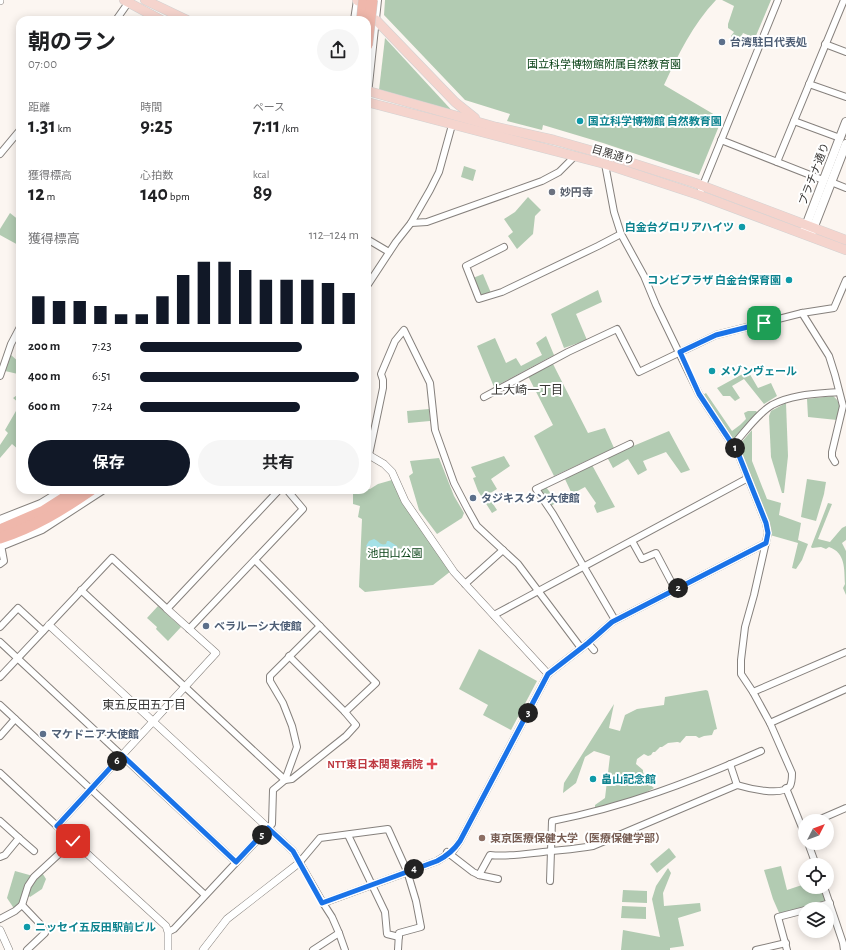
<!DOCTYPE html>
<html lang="ja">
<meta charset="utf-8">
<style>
:root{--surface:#fff;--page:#f6f6f6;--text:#202124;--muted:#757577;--accent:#111827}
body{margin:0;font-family:"Alegreya Sans","Noto Sans JP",sans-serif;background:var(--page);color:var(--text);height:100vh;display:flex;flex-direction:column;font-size:15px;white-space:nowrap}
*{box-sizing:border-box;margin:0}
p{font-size:13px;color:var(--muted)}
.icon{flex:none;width:22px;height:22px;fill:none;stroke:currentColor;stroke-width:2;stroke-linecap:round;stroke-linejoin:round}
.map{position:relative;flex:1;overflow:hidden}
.panel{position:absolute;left:16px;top:16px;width:355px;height:478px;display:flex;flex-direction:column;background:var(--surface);border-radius:12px;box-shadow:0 2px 10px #0003}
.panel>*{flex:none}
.needle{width:26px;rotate:48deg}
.fabs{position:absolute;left:798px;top:814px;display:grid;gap:8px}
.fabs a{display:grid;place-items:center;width:36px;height:36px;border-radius:50%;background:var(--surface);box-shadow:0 2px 10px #0003;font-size:20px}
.pin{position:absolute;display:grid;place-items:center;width:34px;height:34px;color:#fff;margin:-17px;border-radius:8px;box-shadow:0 2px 6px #0006}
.km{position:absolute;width:20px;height:20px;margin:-10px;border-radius:50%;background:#222;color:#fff;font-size:11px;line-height:20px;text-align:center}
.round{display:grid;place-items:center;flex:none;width:42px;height:42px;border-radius:21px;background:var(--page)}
.headline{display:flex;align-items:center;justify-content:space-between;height:68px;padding:0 12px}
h1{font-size:22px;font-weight:700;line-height:30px}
.metrics{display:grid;grid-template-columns:repeat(3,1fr);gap:6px;height:68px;padding:4px 12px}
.metrics div{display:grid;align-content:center}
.metrics b{font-size:20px;font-weight:700}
.metrics small{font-size:11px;font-weight:400}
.metrics p{font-size:11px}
.chart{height:112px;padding:8px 12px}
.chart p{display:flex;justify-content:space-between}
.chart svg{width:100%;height:72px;margin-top:4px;stroke:var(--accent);stroke-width:6}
.button{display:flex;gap:8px;margin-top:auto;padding:8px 12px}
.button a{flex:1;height:46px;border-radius:24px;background:var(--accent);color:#fff;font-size:16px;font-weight:700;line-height:46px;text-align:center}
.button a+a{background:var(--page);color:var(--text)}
ul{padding:0 12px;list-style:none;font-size:13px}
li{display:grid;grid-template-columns:64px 48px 1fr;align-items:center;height:30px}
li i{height:10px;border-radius:5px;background:var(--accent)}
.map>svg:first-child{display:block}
</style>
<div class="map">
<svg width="846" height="950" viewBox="0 0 846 950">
<rect width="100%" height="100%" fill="#fcf6f1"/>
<g fill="#b2cbb2">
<path d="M385,0H716C693,24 678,55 664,85L715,115L714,120L711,121L719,126L699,175L603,143L543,125L542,130L507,121L510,114L465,100L384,15Z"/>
<polygon points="722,0 771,0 755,38 743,33 742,35 745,38 744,41 739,43 734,40 731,36 734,32 728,28 728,24 734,6"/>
<polygon points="385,38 456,115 379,90"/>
<polygon points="464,166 476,170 473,181 461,177"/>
<polygon points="528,197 541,210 535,216 533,234 517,249 508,236 513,232 504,219 515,212"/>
<polygon points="10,213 20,221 20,246 0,235 0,229"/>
<polygon points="483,274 491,293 480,296 473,278"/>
<polygon points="598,290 602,302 576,314 587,340 564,348 551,314"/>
<polygon points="546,336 554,355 494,387 477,346 495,338 506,363 516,358 521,366 542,355 536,343"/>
<polygon points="11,355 20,363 20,379 18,374 5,371"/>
<polygon points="553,364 588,433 605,428 614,448 554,476 534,436 553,425 528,376"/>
<polygon points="748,371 758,388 771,383 777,396 764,404 744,379 732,386 740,398 735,401 730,396 723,396 717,388"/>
<polygon points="20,393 20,451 12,444 0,458 0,445 8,433 5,430 20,404 13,398"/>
<polygon points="706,393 732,431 740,425 746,419 744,413 748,411 756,411 759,414 735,442 703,395"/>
<path d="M833,396C842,402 839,411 837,420L808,417L807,399Z"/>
<polygon points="786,403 788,456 784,493 782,493 771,457 769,416 771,411"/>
<polygon points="429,409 430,421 408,423 407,411"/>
<path d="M752,430V461L767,499L781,503L779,515L801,523L798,540L808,544L802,560L796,569L792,568L798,543L770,535C767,519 762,503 756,488C750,473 741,460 740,444Z"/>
<polygon points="669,431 690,470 681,473 666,452 643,461 647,470 638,475 628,459 613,468 607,457"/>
<polygon points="504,456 510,466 491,479 497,489 487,495 497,510 492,513 478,491 473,478 476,477 471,467"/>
<polygon points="439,458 454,496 464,513 462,518 437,534 419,510 409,476 413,473 410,461"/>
<polygon points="592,465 615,507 597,513 594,506 596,503 585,487 572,494 564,477"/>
<polygon points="807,479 826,482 824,494 816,521 801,517"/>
<polygon points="392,480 451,571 433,585 365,592 359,587 362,519 358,517 360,506 353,504 353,490 370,489 378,484"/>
<polygon points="546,487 557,502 551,506 539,490"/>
<path d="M828,503L832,504L818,539L830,542L842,528L846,526V540L842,543L846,551V595L843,588L845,584C844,569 846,553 829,547L826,549L821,547L812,548L811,547Z"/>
<polygon points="158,606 181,627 168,641 156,629 157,627 147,618"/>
<polygon points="479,649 537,681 511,730 483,715 488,705 459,689"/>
<path d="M706,690L708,691L717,729L714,730L712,735L704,736L699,738L696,736H686L680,743C678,741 672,743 668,743L662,747H660L655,752H653L651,755L648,756L644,754L637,759L636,764L643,770V772L645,777H646L650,783L649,784L654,788L639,796L595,809V805L605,798L610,756L594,751L585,757L576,783L563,793L564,783L614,704L609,728L620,731L625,715L637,709L664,705L665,697Z"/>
<polygon points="669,848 676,857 657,873 650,864"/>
<polygon points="781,866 787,890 805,884 805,887 822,887 827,900 825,903 780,915 773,899 764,870"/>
<polygon points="668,868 671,873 663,893 664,906 700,903 701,911 678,918 684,946 670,948 670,950 621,950 623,930 660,937 652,899 656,886"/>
<polygon points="15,871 33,876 21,904 15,910 7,898"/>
<polygon points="41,871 46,879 42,889 30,897 27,894 29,886"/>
<polygon points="623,890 647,891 647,903 622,902"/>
<polygon points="622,906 646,907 646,919 621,918"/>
</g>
<path fill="#a4e1e7" d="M374,539C379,541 380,546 386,544L387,541H389L397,546L398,549L394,554L389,558L381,557L379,550L373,552L366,546L369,541Z"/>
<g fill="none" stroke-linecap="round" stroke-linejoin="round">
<g stroke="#86817d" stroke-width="8">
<g id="minor">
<polyline points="116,20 128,3"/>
<polyline points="825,44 846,52"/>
<polyline points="809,84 846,97"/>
<polyline points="794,121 840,138"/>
<polyline points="721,140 823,180"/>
<polyline points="0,154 20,130"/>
<polyline points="777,162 844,0"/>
<polyline points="831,182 846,188"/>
<polyline points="699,195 778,0"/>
<polyline points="411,223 430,190 439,172 452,125"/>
<polyline points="367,239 389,252"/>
<polyline points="504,247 466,266 479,299 502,292 598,246 621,234"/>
<polyline points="367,286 396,242 411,223 427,222 542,181 559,172 575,156"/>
<polyline points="802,313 829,356 835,375 843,406 832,452 832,457 835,462"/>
<polyline points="0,376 11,344 20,327"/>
<polyline points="484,397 568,352 617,329 639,372 716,335 802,313 834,308 846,280"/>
<path d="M733,445C745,432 757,414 772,405C793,394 817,394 839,392"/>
<polyline points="369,455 383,388 383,380 381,374 395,341 404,330 430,383 435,430 454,483 467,508 477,526 518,564 581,648"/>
<polyline points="632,541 642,559 656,553 675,589"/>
<polyline points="0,564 4,561 1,545"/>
<polyline points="465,584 503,550"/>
<polyline points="81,590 285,780 292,779 346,736 356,725 345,712 376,683 255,560"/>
<polyline points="494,615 748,478"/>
<polyline points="615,620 553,514 536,489 630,444"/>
<polyline points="0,627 18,608 43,631"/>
<polyline points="189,629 303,509 287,490"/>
<polyline points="0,642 236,862"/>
<polyline points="588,643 594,650"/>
<polyline points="289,656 345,712"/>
<polyline points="0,677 112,558 167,609 279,490"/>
<polyline points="753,692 846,652"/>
<polyline points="0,705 205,895"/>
<polyline points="770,723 846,689"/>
<polyline points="0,736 15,719"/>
<polyline points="730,764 737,785"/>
<polyline points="0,773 57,826"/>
<polyline points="786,788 805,835"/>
<polyline points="0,821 19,838 5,855 0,857"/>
<polyline points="816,821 846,808"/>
<polyline points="348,835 385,912 387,934 399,937"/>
<polyline points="19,838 34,851"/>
<polyline points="808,843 816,865"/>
<polyline points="447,852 473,872 479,875 498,879"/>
<polyline points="299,863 320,838 388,829 407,871 416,901 421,927 399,933 398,950"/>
<path d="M479,875L490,855C508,857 525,854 543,852C560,850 577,849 593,846L737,785C747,788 782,797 790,786C792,782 792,777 792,773L770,723L753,692L741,674V660L745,627L754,595L768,533L766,523L738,453L699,394L656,305L644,276L621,234L614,212L605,164"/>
<path d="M550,881L552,821C625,807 693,781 761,751"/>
<polyline points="824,887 843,943 844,950"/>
<polyline points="323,903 332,917 339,933"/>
<polyline points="22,905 42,926 45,933 27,950"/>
<polyline points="809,909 830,903"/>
<polyline points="0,919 15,911 22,905 28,886 34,877 73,841"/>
<polyline points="168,932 174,929 272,824 273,790 285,780 297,747 292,726 283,703 270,681 270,676 320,626"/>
<polyline points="313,950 339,933 345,950"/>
<polyline points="756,950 786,943"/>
<polyline points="787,950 778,917 805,910"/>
</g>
</g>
<g stroke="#86817d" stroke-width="8">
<g id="tertiary">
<polyline points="0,1 0,0"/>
<polyline points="367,454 384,464 392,472 405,501 454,572 548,674"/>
<polyline points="167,609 216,653 57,826 166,926 168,932 168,950"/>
<polyline points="49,625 293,851 323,903 437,861 453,851 460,841 548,674 588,643 612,622 766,543"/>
<polyline points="0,930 9,950"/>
<polyline points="203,950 227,919 299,863"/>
</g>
</g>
<g stroke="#86817d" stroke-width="10">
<g id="secondary">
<polyline points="355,20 358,0"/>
<polyline points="367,94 377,0"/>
<polyline points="804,231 846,122"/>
<polyline points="811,234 846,144"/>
<polyline points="0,520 41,504 64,490"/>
<polyline points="0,546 42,529 102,490"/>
</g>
</g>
<g stroke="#d3d2d2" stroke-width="10">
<g id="primary">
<polyline points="124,0 161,20"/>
<polyline points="145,0 187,20"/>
<polyline points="357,0 358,1"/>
<polyline points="376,20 455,102 475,118"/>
<polyline points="368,91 496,127 554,140 607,155 695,183 846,240"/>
<polyline points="367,102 605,164 699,195 846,250"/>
</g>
</g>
<g stroke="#d3d2d2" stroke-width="12">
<g id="motorway">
<polyline points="0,530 44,511 77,490"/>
<path d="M0,538C34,527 62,510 91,490"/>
</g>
</g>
<use href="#minor" stroke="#fff" stroke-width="6"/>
<use href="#tertiary" stroke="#fff" stroke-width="7"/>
<use href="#secondary" stroke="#fff" stroke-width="8"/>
<use href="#primary" stroke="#f5d4cd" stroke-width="9"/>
<use href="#motorway" stroke="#efb7ab" stroke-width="11"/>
<g stroke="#d3d2d2" stroke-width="12" stroke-linecap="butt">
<g id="motorway-bridge">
<polyline points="362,20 364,0"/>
<polyline points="367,45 372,0"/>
</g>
</g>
<use href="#motorway-bridge" stroke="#efb7ab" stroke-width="11"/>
</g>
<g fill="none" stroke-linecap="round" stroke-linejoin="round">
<g stroke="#fff" stroke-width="8">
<path id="route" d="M73,841L57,826L122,755L236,862L268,828L293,851L322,903L437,861C447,856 454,850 460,841L548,674L588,643L612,622L766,543L768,533L766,523L738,453L699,394L680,352L716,335L764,323"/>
</g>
<use href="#route" stroke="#1a73e8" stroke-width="5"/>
</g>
<g fill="#5c6f8a" stroke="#fff" stroke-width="1.5">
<circle cx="722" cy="42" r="4"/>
<circle cx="473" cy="498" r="4"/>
<circle cx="206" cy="626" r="4"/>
<circle cx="43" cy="734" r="4"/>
</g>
<g fill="#0f9aa8" stroke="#fff" stroke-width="1.5">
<circle cx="580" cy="121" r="4"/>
<circle cx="742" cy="227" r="4"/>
<circle cx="789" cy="280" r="4"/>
<circle cx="712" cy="371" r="4"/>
<circle cx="593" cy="779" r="4"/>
<circle cx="27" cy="927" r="4"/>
</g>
<circle fill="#6b7280" stroke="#fff" stroke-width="1.5" cx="552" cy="192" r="4"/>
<path fill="#e0444e" stroke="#fff" stroke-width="1.5" d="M430 758h4v4h4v4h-4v4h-4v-4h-4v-4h4z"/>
<circle fill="#8d6e63" stroke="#fff" stroke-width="1.5" cx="482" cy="838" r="4"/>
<g text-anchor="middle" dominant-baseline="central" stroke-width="4" stroke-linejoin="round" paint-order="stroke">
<g font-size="11" font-weight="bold" fill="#4e5e75" stroke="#fff" text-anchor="start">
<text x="730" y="42">台湾駐日代表処</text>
<text x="481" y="498">タジキスタン大使館</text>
<text x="214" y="626">ベラルーシ大使館</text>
<text x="51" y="734">マケドニア大使館</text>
</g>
<g font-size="11" fill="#023c0f" stroke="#fff">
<text x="604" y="64">国立科学博物館附属自然教育園</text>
<text x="395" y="553">池田山公園</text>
</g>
<g font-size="11" font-weight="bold" fill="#0d838f" stroke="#fff" text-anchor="start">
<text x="588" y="121">国立科学博物館 自然教育園</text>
<text x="734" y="227" text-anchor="end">白金台グロリアハイツ</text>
<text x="781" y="280" text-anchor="end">コンビプラザ 白金台保育園</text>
<text x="720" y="371">メゾンヴェール</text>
<text x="601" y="779">畠山記念館</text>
<text x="35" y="927">ニッセイ五反田駅前ビル</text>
</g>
<g font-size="11" fill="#363432" stroke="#fff">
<text transform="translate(613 155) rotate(17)">目黒通り</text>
<text transform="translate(814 174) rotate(-69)">プラチナ通り</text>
</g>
<g font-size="11" font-weight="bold" fill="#5b616d" stroke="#fff" text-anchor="start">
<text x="560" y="192">妙円寺</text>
</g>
<g font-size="11" font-weight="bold" fill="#be3a42" stroke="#fff" text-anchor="end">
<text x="423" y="764">NTT東日本関東病院</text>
</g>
<g font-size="11" font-weight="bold" fill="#785e54" stroke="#fff" text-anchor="start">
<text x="490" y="838">東京医療保健大学（医療保健学部）</text>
</g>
<g font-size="12" fill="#363432" stroke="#fff">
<text x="527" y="390">上大崎一丁目</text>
<text x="144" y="705">東五反田五丁目</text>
</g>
</g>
</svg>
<div class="fabs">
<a><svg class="needle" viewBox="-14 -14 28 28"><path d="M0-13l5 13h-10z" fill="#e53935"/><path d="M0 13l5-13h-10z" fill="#757577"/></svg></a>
<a><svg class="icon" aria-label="locate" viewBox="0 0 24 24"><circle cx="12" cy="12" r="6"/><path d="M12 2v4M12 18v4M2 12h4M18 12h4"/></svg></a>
<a><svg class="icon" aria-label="layers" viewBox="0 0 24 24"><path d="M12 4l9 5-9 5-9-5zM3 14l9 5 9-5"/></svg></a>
</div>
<div class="pin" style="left:764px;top:323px;background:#1e9e55"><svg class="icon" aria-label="arrive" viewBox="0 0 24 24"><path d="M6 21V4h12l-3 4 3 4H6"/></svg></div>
<div class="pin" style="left:73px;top:841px;background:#d93025"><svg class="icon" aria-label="check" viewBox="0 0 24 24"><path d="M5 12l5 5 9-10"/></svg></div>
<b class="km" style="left:735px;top:448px">1</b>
<b class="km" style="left:678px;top:588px">2</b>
<b class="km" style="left:528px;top:713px">3</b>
<b class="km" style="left:414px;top:869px">4</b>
<b class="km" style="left:262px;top:835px">5</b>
<b class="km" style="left:117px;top:761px">6</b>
<section class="panel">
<div class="headline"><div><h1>朝のラン</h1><p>07:00</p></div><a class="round"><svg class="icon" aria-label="share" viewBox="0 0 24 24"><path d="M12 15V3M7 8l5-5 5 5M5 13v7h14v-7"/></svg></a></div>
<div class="metrics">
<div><p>距離</p><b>1.31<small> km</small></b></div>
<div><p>時間</p><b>9:25</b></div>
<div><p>ペース</p><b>7:11<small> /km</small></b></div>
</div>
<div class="metrics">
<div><p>獲得標高</p><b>12<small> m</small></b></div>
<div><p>心拍数</p><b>140<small> bpm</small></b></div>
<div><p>kcal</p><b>89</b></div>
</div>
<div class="chart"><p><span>獲得標高</span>112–124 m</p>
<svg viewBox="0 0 160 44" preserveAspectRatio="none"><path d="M5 44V27M15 44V30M25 44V30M35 44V33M45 44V38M55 44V38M65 44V27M75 44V14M85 44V6M95 44V6M105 44V11M115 44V17M125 44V17M135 44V17M145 44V19M155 44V25"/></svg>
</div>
<ul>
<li><b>200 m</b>7:23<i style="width:74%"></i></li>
<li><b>400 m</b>6:51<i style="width:100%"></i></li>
<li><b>600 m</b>7:24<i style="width:73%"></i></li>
</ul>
<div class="button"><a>保存</a><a>共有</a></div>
</section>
</div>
